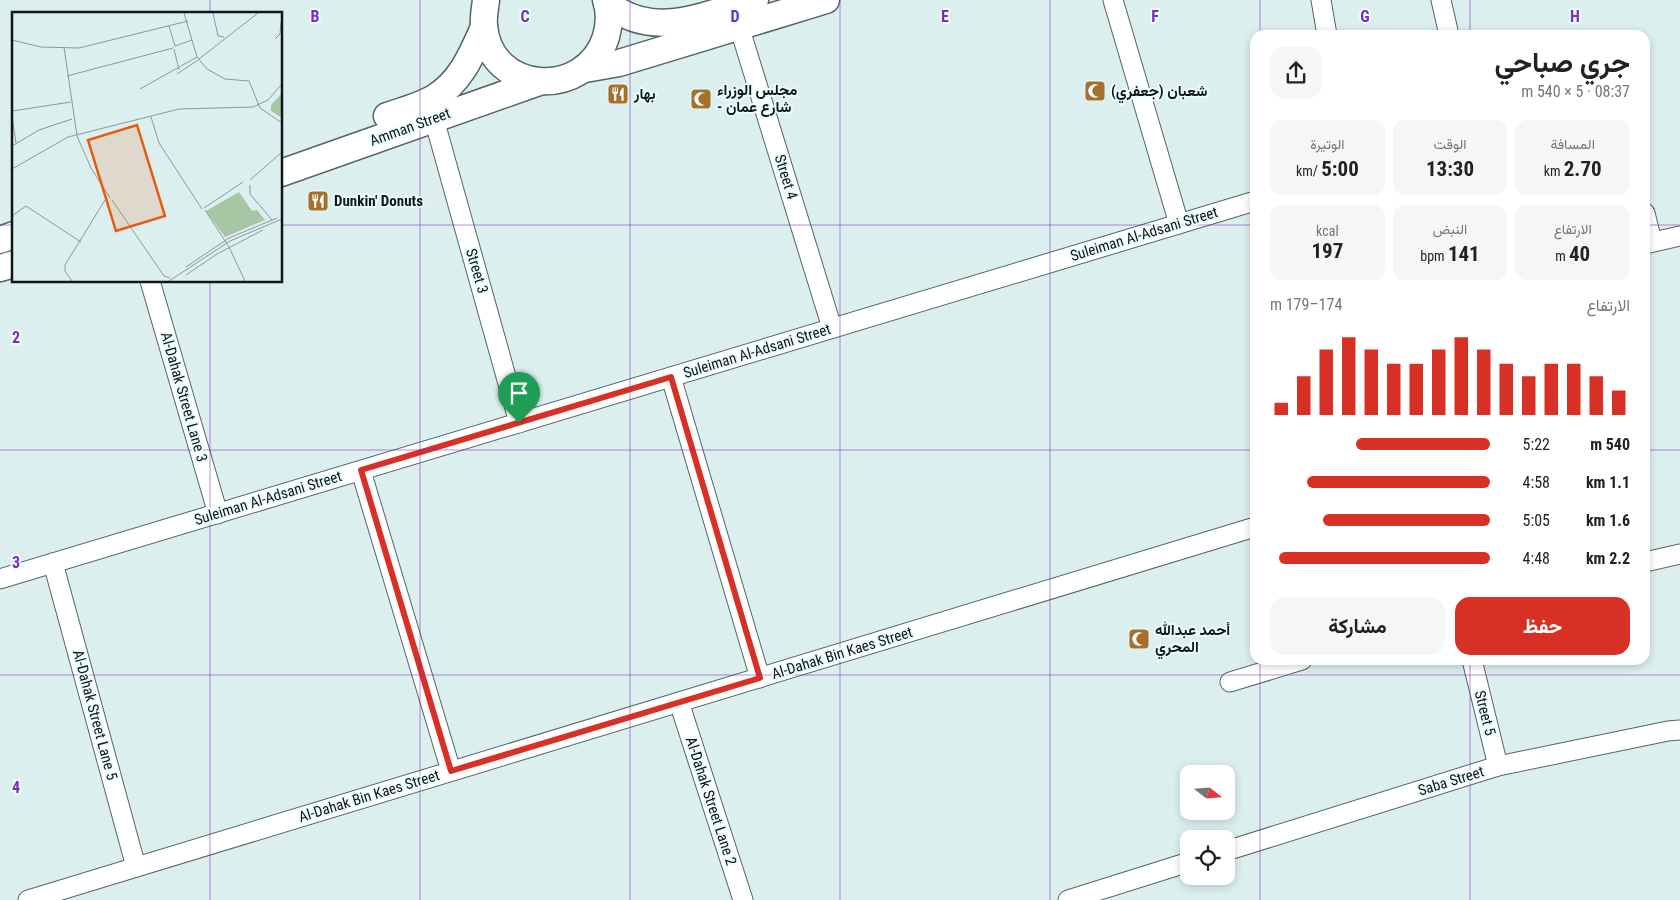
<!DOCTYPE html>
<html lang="ar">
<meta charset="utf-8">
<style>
:root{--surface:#fff;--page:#f6f6f6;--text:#222;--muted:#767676;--accent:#d93025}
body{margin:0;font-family:"Roboto Condensed",Vazirmatn,sans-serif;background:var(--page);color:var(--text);direction:rtl;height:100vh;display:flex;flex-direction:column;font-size:19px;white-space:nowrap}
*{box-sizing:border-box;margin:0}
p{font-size:16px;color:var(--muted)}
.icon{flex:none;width:28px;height:28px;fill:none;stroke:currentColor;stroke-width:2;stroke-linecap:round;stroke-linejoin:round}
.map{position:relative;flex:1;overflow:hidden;direction:ltr}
.side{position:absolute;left:1250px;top:30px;width:400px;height:635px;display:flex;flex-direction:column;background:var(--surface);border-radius:15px;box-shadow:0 2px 8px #0003;direction:rtl}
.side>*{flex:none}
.needle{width:32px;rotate:107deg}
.fabs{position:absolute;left:1180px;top:765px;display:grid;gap:10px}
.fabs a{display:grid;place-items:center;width:55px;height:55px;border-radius:10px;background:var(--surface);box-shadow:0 2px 8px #0003;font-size:25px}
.pin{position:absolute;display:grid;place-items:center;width:42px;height:42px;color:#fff;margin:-51px -21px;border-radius:50% 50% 50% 0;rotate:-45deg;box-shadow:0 0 5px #0007}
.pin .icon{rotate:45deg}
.round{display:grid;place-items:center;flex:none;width:52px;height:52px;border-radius:15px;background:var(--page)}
.summary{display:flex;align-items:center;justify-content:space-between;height:85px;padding:0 20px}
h1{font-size:28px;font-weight:700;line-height:38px}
.stats{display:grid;grid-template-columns:repeat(3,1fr);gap:8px;height:85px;padding:5px 20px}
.stats div{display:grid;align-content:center;border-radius:12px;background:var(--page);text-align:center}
.stats b{font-size:21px;font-weight:700}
.stats small{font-size:14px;font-weight:400}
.stats p{font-size:14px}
.chart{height:140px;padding:10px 20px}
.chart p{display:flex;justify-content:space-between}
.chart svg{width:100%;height:90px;margin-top:5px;stroke:var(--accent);stroke-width:6}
.cta{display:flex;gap:10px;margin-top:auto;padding:10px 20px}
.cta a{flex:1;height:58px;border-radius:15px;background:var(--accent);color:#fff;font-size:20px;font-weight:700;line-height:58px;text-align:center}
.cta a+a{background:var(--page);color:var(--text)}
ul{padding:0 20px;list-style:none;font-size:16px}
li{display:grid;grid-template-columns:80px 60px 1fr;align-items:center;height:38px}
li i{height:12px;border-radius:6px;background:var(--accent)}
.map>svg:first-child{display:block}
</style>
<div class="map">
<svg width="1680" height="900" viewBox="0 0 1680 900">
<rect width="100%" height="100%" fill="#dcefef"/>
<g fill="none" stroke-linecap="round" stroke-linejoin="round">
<g stroke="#546565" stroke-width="21">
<g id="minor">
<polyline points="1113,0 1179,224"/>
<polyline points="1321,0 1327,35"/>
<polyline points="1441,0 1449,35"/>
<polyline points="739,26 832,328"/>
<polyline points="434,119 519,423"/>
<polyline points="1645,213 1652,242"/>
<polyline points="1645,244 1680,236"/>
<polyline points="150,281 218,514"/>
<polyline points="671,377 760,678"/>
<polyline points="361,471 451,771"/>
<polyline points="1645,562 1680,554"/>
<polyline points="53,563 136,867"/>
<polyline points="0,579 1255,201"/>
<polyline points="1472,660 1498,766"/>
<polyline points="1230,682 1302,660"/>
<polyline points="679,702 743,900"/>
<polyline points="1226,851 1498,766 1668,731 1680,730"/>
<polyline points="28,900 1255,527"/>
<polyline points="1068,900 1189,862"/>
</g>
</g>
<g stroke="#546565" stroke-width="29">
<g id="secondary">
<path d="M486,0C485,9 483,17 484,26C490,94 585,101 606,37C609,26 610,12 606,0"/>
<path d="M607,3C653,41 704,15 755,0"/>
<polyline points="585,69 619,63 826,0"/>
<path d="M387,116C402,111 420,106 434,98C461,82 472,54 484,27"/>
<polyline points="281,173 539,82"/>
<polyline points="0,240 14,235"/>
<polyline points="0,268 14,264"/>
</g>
</g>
<use href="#minor" stroke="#fff" stroke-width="19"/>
<use href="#secondary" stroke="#fff" stroke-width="26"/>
</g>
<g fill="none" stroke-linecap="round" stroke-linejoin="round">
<g stroke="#fff" stroke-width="10">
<polygon id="route" points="671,377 760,678 451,771 361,470"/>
</g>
<use href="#route" stroke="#d93025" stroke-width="6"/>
</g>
<path fill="none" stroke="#7b2cbf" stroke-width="1" stroke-opacity="0.55" d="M210,0V14M420,0V900M630,0V900M840,0V900M1050,0V900M1260,0V35M1470,0V35M0,225H14M281,225H1255M1645,225H1680M210,281V900M0,450H1255M1645,450H1680M1260,660V900M1470,660V900M0,675H1680"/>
<defs>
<g id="mosque-square" transform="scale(1.125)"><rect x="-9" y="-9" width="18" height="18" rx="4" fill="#a76f2c" stroke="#e9fdfc"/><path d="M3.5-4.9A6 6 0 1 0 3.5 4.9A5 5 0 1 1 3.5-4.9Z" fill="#fff"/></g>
<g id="restaurant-square" transform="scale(1.125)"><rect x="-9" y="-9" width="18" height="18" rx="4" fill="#a76f2c" stroke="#e9fdfc"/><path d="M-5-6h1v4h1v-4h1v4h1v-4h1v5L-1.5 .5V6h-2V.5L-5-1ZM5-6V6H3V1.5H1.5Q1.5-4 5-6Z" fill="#fff"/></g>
</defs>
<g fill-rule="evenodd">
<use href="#mosque-square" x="1095" y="91"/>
<use href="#restaurant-square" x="618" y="94"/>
<use href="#mosque-square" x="701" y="99"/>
<use href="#restaurant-square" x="318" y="201"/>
<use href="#mosque-square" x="1139" y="639"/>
</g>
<g text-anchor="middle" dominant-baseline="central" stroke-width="4" stroke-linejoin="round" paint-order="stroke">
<g font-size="15" font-weight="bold" fill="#101716" stroke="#e9fdfc" text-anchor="start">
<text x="717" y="90">مجلس الوزراء<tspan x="717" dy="17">- شارع عمان</tspan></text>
<text x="1111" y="91">شعبان (جعفري)</text>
<text x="634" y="94">بهار</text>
<text x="334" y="201">Dunkin' Donuts</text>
<text x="1155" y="630">أحمد عبدالله<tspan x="1155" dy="17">المحري</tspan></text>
</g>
<g font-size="15" fill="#101716" stroke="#e9fdfc">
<text transform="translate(410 127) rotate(-20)">Amman Street</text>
<text transform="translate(786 177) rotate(73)">Street 4</text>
<text transform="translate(1144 234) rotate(-17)">Suleiman Al-Adsani Street</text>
<text transform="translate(477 271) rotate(74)">Street 3</text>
<text transform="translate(757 351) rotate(-17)">Suleiman Al-Adsani Street</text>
<text transform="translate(184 397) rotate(74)">Al-Dahak Street Lane 3</text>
<text transform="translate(268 498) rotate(-17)">Suleiman Al-Adsani Street</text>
<text transform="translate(842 653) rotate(-17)">Al-Dahak Bin Kaes Street</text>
<text transform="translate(1485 713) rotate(76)">Street 5</text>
<text transform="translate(95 715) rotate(75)">Al-Dahak Street Lane 5</text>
<text transform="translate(1451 781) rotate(-17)">Saba Street</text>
<text transform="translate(369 796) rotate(-17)">Al-Dahak Bin Kaes Street</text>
<text transform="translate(711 801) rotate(72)">Al-Dahak Street Lane 2</text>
</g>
</g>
<g transform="translate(12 12)">
<rect width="270" height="270" fill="#dcefef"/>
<path d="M270,81V106L259,99V93ZM227,180L240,199L245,198L253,208L213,225L194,199Z" fill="#a6c6a4"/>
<path fill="none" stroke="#8a9998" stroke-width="1" d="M172,1L185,45L195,57L213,67L237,69L248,96L270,111M201,1L206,24L212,25M157,14L163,34M263,27L268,22L269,10M0,28L29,35L67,36L176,9M163,34L180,28M52,35L65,124L79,156L98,186M162,37L167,58M187,47L246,1M165,62L186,48M55,64L161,36M128,77L185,45M0,99L59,90M0,105L4,131M139,105L147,131L190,197M0,134L27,118L60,107M0,157L56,125L167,97L241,95L256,88L270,72M238,168L270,140M238,173V182L260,208M100,188L152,264L158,266M192,196L231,170M193,198L217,235L233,269M0,204L14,194L69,230M174,255L217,226L265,206M174,263L205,242L251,218M60,269L53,259V253L93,188M157,269L218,229L270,207"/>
<path fill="#e8590c" fill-opacity="0.15" stroke="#e8590c" stroke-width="2.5" d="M125,113L153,204L104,219L76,128Z"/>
<rect width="270" height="270" fill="none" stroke="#101716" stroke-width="2.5"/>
</g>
<g font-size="16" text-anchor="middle" font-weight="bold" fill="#7b2cbf" stroke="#e9fdfc" stroke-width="4" stroke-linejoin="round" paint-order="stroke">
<text x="315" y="22">B</text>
<text x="525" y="22">C</text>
<text x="735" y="22">D</text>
<text x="945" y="22">E</text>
<text x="1155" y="22">F</text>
<text x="1365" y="22">G</text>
<text x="1575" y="22">H</text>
<text x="16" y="343">2</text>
<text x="16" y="568">3</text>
<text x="16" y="793">4</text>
</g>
</svg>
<div class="fabs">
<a><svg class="needle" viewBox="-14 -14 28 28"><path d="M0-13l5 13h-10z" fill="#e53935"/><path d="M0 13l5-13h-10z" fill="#767676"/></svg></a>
<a><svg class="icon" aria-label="locate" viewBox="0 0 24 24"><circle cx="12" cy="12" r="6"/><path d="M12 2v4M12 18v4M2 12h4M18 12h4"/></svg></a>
</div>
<div class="pin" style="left:519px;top:423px;background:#1e9e55"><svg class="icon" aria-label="arrive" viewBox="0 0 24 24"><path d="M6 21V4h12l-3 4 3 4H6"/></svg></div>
<section class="side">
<div class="summary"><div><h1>جري صباحي</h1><p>08:37 · 5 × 540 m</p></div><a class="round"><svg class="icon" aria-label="share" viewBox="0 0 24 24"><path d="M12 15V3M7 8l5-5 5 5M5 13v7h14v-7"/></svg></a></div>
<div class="stats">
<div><p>المسافة</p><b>2.70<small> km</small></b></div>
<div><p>الوقت</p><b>13:30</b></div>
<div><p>الوتيرة</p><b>5:00<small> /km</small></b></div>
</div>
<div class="stats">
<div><p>الارتفاع</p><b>40<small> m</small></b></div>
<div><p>النبض</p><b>141<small> bpm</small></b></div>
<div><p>kcal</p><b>197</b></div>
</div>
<div class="chart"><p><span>الارتفاع</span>174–179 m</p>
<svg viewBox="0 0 160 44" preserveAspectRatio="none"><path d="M5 44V38M15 44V25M25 44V12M35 44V6M45 44V12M55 44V19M65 44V19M75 44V12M85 44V6M95 44V12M105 44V19M115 44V25M125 44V19M135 44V19M145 44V25M155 44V32"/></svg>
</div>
<ul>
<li><b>540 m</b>5:22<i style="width:61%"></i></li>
<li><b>1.1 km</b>4:58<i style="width:83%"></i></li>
<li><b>1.6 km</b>5:05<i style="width:76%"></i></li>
<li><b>2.2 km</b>4:48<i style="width:96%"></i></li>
</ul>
<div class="cta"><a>حفظ</a><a>مشاركة</a></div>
</section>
</div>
